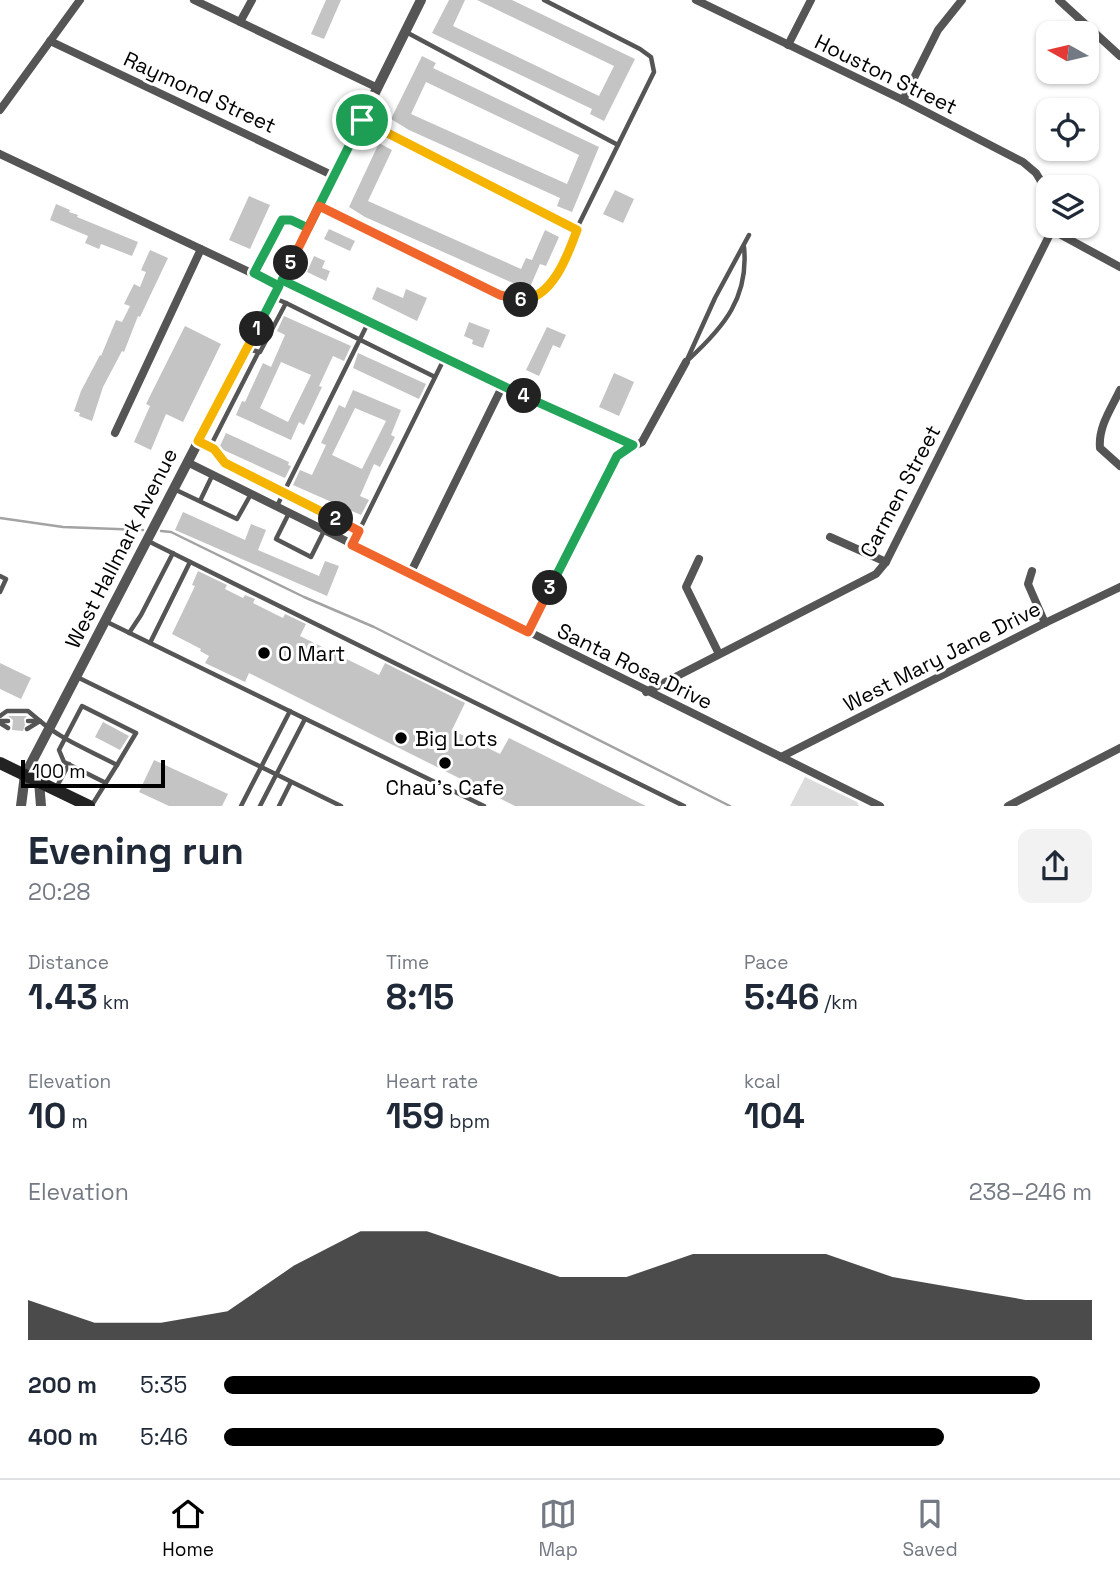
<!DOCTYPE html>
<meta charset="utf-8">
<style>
:root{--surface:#fff;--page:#f2f2f3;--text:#1f2937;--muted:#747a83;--line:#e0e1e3;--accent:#000}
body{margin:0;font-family:"Space Grotesk",sans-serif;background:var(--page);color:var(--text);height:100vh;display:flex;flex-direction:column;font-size:26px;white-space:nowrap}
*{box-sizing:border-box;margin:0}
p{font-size:23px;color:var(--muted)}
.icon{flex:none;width:38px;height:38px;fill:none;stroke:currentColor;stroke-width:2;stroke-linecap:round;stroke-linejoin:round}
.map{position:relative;height:806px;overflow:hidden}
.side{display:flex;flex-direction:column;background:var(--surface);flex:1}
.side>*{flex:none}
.needle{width:46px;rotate:278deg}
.tools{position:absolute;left:1036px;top:21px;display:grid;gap:14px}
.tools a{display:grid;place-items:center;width:63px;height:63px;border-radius:14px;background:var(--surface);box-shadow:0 2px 5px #0004;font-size:35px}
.scale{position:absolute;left:21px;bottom:18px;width:144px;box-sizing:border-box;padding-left:7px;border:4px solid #000;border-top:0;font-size:19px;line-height:24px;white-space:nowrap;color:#000;-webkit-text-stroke:5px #fff;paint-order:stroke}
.pin{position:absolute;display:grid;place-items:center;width:60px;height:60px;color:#fff;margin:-30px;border:4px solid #fff;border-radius:50%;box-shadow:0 2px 7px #0007}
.km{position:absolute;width:35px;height:35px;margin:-18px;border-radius:50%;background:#222;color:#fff;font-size:19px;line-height:35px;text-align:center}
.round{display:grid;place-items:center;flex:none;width:74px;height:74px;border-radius:14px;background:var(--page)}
.overview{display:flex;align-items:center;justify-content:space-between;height:119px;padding:0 28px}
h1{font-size:38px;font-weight:700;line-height:52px}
.metrics{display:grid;grid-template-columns:repeat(3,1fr);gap:10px;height:119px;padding:7px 28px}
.metrics div{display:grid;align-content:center}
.metrics b{font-size:35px;font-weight:700}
.metrics small{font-size:19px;font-weight:400}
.metrics p{font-size:19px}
.chart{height:196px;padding:14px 28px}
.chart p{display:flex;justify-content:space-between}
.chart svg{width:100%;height:126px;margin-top:7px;fill:var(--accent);opacity:.7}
ul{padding:0 28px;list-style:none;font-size:23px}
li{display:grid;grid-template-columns:112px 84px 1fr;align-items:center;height:52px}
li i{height:18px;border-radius:9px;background:var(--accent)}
.menu{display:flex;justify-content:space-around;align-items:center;height:98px;border-top:2px solid var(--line);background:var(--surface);font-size:19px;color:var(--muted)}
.menu a{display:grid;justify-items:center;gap:4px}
.menu .selected{color:var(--accent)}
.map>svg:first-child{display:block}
</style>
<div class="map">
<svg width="1120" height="806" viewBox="0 0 1120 806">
<rect width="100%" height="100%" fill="#fff"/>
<polygon fill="#dcdcdc" points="805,777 857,802 859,806 790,806"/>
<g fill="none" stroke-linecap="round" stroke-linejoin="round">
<g stroke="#a3a3a3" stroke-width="2.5">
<polyline points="0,518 63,527 143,530"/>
<polyline points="161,531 171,532 304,597 374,627 730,806"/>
</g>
</g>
<g fill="#c4c4c4" fill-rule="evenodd">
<polygon points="326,0 341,0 324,39 311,34"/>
<polygon points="449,0 465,0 453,26 599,96 614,66 477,0 512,0 635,59 604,121 590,114 592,109 432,33"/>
<path d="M422,56L436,63L433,68L599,147L572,212L557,206L560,198L409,130L391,119ZM426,82L579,155L567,184L411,114Z"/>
<polygon points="379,143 392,150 368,201 521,269 526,258 532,260 545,230 559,237 546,266 540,264 527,294 512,289 515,284 365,217 349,207"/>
<polygon points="615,190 634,199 623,223 603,214"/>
<polygon points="249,196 270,205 250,249 229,240"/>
<polygon points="56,204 70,210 69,212 78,215 77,217 138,242 132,256 101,244 99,249 85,243 88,236 50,220"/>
<polygon points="329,229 355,241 350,251 324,239"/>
<polygon points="150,250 168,258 140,317 138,316 124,352 122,351 103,387 92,421 79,416 80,413 74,411 81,391 100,355 101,356 116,320 122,322 130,306 124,304 134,284 140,287 146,272 141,270"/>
<polygon points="314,256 325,261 322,268 330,271 326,281 307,272"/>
<polygon points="377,287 403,298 406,289 427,298 417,321 372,299"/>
<path d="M284,316L351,346L344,361L333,356L319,386L322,387L304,425L299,422L291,440L236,415L242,401L245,402L263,363L271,367L285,335L277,331ZM281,362L311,375L288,422L260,408Z"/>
<polygon points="469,322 490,330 483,348 472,344 473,340 464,336"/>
<polygon points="185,326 221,344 183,422 166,414 151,450 134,442 150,406 146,404"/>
<polygon points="547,327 566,335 560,348 553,345 539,376 526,370"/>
<polygon points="358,353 426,384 419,399 353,368"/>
<polygon points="614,373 634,382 619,416 599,407"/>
<path d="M353,390L401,410L391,435L395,437L380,467L374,464L360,496L369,500L361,515L293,485L300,470L312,475L326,445L321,443L339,405L345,408ZM355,408L386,421L362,469L332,455Z"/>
<polygon points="226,433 289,462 288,465 291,466 285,478 219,448"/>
<polygon points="183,512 245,540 251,524 266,530 258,550 319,576 325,561 339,566 327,596 175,530"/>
<polygon points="198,571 227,585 225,589 243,598 245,595 255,599 253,603 283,618 285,614 306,624 300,636 379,675 385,663 465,703 452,730 500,754 509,738 646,806 515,806 249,673 245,682 205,663 209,656 200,651 201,649 172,634 195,586 192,585"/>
<polygon points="0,663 31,678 21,699 0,689"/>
<polygon points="8,716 27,716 24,719 25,725 23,731 12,730 13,720"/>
<polygon points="103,722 129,736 120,750 95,737"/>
<polygon points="154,760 228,794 222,806 169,806 139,792"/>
</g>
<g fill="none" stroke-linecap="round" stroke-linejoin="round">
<g stroke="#555" stroke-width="4.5">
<polyline points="406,32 618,145"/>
<polyline points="363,120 577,230"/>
<path d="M319,206L500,295C508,297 518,301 527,299C555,294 570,249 578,226L654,72L651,57L640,49L544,0"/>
<polyline points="254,273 282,220 291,220 307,228"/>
<polyline points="286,303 435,377"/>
<polyline points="247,349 260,352 286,303 274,298"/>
<path d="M689,359C724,327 749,297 744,247"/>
<polyline points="686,362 715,298 749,235"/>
<polyline points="199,442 213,449 225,463 359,531"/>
<polyline points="210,447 258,353"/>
<polyline points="174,489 237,519 251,494"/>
<polyline points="200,501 212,476"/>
<polyline points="277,506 368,323"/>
<polyline points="289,513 276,539 311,557 324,531"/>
<polyline points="148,541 684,806"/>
<polyline points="352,545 444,359"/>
<polyline points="0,576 6,579 0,592"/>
<polyline points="105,621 484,806"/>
<polyline points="129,633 141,615 173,553"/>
<polyline points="150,643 190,562"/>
<polyline points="77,677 341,806"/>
<polyline points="0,716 7,711 28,711 40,721"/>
<polyline points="0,721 8,721"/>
<polyline points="28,721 39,721"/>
<polyline points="0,723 8,728"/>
<path d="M27,729L40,721C62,740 91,751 117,765L136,733L82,706L59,750L64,762L104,782"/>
<polyline points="56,788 69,764"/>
<polyline points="92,805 117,765"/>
<polyline points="241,806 290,711"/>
<polyline points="260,806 305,719"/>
<polyline points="279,806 291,782"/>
</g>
<g stroke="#555" stroke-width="8">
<polyline points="194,0 378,88"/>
<polyline points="696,0 903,100 1023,162 1036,173 1048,193"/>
<polyline points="1059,0 1120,56"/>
<polyline points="240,22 252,0"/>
<polyline points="50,41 334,176"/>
<polyline points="788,45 811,0"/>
<polyline points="903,100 938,30 962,0"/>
<polyline points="0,110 80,0"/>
<polyline points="0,154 279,286"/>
<polyline points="1053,226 1052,230 1120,267"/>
<polyline points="282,280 502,387 633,445"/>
<path d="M1120,390C1111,409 1098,427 1100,448L1120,466"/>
<polyline points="115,433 201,249"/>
<polyline points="187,462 880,806"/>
<polyline points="830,537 886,562"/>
<polyline points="699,559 686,587 719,654"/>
<polyline points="1032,571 1028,584 1045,623"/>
<polyline points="410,574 502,387"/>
<polyline points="528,632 617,456 642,442 686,362"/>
<polyline points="646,692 876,574 886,562 1052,230"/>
<polyline points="781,757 1045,623 1120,587"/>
<polyline points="1008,806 1120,748"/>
</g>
<g stroke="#555" stroke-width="10">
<polyline points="39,781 41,806"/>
<polyline points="21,806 25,775 273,298 421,0"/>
</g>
<polyline stroke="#222" stroke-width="12" points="0,763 89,806"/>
</g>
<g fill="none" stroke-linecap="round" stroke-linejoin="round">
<g stroke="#fff" stroke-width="14">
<polyline id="split-1" points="257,329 279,286 254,273 282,220 291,220 308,228 362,120"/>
</g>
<g stroke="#fff" stroke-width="14">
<polyline id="split-2" points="257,329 198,441 214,449 225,463 336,519"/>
</g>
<g stroke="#fff" stroke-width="14">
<polyline id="split-3" points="336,519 359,531 352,545 528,632 550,588"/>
</g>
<g stroke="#fff" stroke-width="14">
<polyline id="split-4" points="524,396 633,445 617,456 550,588"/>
</g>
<g stroke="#fff" stroke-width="14">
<polyline id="split-5" points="291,263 282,280 524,396"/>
</g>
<g stroke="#fff" stroke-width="14">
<polyline id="split-6" points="291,263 319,206 500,295 521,300"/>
</g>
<g stroke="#fff" stroke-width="14">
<path id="split-7" d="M362,120L577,230C568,255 552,299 521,300"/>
</g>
<use href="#split-1" stroke="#22a559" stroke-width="9"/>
<use href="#split-2" stroke="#f5b400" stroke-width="9"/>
<use href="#split-3" stroke="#f0652b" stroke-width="9"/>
<use href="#split-4" stroke="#22a559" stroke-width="9"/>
<use href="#split-5" stroke="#22a559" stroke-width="9"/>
<use href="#split-6" stroke="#f0652b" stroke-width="9"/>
<use href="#split-7" stroke="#f5b400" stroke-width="9"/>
</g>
<g fill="#000" stroke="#fff" stroke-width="2.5">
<circle cx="264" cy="653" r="7"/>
<circle cx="401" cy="738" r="7"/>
<circle cx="445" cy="763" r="7"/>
</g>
<g text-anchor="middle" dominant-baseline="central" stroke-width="6" stroke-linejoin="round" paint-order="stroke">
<g font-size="21" fill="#000" stroke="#fff">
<text transform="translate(886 74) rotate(26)">Houston Street</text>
<text transform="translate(200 92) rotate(25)">Raymond Street</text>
<text transform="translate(900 491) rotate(-62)">Carmen Street</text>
<text transform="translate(121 548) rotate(-63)">West Hallmark Avenue</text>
<text transform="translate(942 656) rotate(-27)">West Mary Jane Drive</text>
<text transform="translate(635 666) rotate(26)">Santa Rosa Drive</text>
</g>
<g font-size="21" fill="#000" stroke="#fff" text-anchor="start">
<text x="278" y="653">O Mart</text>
<text x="415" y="738">Big Lots</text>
<text x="445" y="787" text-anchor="middle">Chau's Cafe</text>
</g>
</g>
</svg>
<div class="tools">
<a><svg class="needle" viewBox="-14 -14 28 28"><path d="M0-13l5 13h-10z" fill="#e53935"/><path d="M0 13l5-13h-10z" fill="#747a83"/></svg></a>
<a><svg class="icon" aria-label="locate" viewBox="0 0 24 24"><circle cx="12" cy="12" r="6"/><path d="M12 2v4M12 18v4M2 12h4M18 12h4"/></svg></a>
<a><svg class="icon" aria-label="layers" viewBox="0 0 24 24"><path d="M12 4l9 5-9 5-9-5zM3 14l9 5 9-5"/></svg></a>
</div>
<div class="scale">100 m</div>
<div class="pin" style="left:362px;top:120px;background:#1e9e55"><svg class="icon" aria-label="arrive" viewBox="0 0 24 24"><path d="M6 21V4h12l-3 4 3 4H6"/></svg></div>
<b class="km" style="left:257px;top:329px">1</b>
<b class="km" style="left:336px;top:519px">2</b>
<b class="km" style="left:550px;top:588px">3</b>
<b class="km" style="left:524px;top:396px">4</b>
<b class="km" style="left:291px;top:263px">5</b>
<b class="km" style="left:521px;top:300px">6</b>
</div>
<section class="side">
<div class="overview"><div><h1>Evening run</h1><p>20:28</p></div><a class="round"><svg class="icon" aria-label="share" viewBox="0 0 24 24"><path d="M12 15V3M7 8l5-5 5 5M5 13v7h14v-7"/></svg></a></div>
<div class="metrics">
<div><p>Distance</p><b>1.43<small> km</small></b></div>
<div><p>Time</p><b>8:15</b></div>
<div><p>Pace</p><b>5:46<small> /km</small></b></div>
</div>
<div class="metrics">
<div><p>Elevation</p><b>10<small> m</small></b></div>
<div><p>Heart rate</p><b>159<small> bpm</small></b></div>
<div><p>kcal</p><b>104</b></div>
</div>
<div class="chart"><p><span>Elevation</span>238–246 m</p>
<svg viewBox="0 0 160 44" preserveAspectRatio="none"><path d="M0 44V30L10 38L20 38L30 34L40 18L50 6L60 6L70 14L80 22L90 22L100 14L110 14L120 14L130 22L140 26L150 30L160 30V44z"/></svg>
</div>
<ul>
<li><b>200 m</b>5:35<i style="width:94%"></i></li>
<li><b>400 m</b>5:46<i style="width:83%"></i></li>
</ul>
</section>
<nav class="menu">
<a class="selected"><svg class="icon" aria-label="home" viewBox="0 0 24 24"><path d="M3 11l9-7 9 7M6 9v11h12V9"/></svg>Home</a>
<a><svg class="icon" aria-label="map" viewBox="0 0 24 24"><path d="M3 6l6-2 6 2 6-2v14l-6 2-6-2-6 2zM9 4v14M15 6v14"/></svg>Map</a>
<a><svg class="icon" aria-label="saved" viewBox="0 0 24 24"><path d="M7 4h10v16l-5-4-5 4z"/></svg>Saved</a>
</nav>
